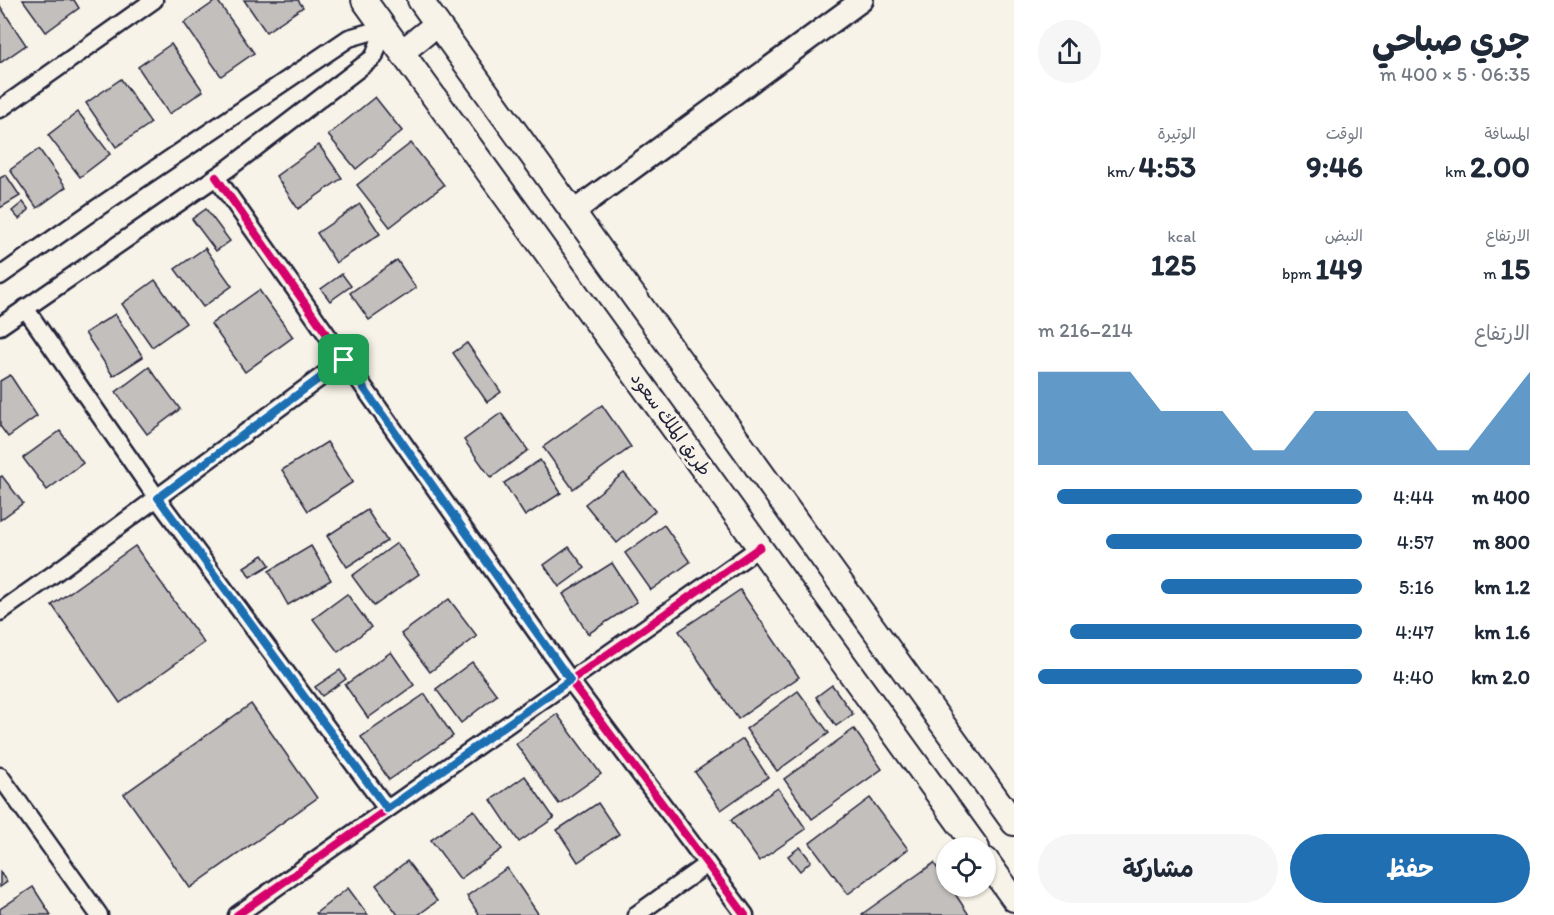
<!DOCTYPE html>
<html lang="ar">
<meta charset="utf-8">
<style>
:root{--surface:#fff;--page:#f6f6f7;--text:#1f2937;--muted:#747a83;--accent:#1f6fb2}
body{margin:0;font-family:Itim,"Playpen Sans Arabic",sans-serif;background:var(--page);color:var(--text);direction:rtl;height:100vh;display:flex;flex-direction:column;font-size:22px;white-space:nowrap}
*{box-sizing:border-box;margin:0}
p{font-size:20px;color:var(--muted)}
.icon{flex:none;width:33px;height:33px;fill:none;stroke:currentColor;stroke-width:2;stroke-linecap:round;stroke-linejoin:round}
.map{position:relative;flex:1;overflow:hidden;direction:ltr}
.drawer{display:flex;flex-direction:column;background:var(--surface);width:540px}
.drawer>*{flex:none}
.fabs{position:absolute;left:936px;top:837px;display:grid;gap:12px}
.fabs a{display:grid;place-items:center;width:60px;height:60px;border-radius:50%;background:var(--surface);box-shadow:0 2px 4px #0004;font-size:30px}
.pin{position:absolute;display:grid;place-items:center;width:51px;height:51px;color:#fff;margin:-26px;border-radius:12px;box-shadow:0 3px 9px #0006}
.round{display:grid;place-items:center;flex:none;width:63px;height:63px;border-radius:32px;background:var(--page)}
.overview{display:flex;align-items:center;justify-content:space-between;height:102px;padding:0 24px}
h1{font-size:33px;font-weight:700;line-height:45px}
.figures{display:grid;grid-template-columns:repeat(3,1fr);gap:9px;height:102px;padding:6px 24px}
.figures div{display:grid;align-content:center}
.figures b{font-size:30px;font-weight:700}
.figures small{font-size:16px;font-weight:400}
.figures p{font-size:16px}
.chart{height:168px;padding:12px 24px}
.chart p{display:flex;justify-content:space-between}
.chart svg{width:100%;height:108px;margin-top:6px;fill:var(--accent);opacity:.7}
.action{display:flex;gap:12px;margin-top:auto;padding:12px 24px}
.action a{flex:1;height:69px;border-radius:36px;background:var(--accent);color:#fff;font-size:24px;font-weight:700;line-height:69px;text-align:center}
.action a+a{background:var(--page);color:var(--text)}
ul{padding:0 24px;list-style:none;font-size:20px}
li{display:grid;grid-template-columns:96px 72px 1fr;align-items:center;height:45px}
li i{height:15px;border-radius:8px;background:var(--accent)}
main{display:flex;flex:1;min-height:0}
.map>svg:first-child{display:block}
</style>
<main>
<section class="drawer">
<div class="overview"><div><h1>جري صباحي</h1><p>06:35 · 5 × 400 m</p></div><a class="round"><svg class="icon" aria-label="share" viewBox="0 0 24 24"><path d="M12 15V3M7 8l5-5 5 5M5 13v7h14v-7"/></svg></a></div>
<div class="figures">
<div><p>المسافة</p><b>2.00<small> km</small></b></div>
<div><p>الوقت</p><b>9:46</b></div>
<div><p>الوتيرة</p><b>4:53<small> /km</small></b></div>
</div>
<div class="figures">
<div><p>الارتفاع</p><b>15<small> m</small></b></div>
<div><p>النبض</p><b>149<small> bpm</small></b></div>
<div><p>kcal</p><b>125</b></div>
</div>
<div class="chart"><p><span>الارتفاع</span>214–216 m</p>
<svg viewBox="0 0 160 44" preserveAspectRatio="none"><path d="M0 44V6L10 6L20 6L30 6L40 22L50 22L60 22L70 38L80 38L90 22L100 22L110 22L120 22L130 38L140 38L150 22L160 6V44z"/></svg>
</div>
<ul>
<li><b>400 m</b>4:44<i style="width:94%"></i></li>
<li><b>800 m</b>4:57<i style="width:79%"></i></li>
<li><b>1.2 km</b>5:16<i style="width:62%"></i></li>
<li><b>1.6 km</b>4:47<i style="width:90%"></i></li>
<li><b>2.0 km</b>4:40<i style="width:100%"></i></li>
</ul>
<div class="action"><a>حفظ</a><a>مشاركة</a></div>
</section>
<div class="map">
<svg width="1014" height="915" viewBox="0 0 1014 915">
<rect width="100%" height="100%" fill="#f7f3e8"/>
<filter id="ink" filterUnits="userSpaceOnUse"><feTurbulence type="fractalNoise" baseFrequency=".0167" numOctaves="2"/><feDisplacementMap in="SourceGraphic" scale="12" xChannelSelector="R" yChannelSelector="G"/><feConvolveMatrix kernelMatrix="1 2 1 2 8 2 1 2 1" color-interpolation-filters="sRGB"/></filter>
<g filter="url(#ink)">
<g fill="#c2bfbd" stroke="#22223b" stroke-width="1.5">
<polygon points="23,0 74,0 79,8 46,32"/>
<polygon points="217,0 254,53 221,76 184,23"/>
<polygon points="244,0 298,0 303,7 266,32"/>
<polygon points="0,6 26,45 0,63"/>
<polygon points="171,44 203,91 169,114 138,67"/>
<polygon points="121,79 151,123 116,147 86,103"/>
<polygon points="375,97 402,131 356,169 328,135"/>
<polygon points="78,112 110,154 80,177 48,135"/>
<polygon points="411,143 444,185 390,227 357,185"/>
<polygon points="319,145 342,178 298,209 276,176"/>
<polygon points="39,149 66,187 37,208 10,170"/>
<polygon points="6,175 20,196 0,208 0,178"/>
<polygon points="23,202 29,210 19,219 12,211"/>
<polygon points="360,204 380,234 336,263 317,233"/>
<polygon points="206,209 230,241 216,251 192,219"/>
<polygon points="205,248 232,286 203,307 175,269"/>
<polygon points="397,260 416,288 369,320 350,293"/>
<polygon points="342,274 351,286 330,301 321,289"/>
<polygon points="155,280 186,323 152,347 122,304"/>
<polygon points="259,290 293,337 245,372 211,324"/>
<polygon points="115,314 143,357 113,376 85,333"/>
<polygon points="467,343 501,392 487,402 453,353"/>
<polygon points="149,367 180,409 147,434 116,392"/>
<polygon points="10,375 37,416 8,437 0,426 0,381"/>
<polygon points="602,405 631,447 573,489 543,447"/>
<polygon points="501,413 528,450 491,478 464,440"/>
<polygon points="60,431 83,463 47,490 23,458"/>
<polygon points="327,442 353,482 308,511 282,470"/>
<polygon points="540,460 561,493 525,516 504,483"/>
<polygon points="624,473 655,511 617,543 585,504"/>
<polygon points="2,476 23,503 0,520 0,477"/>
<polygon points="367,510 387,541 347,567 327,536"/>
<polygon points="664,525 690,562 651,590 625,553"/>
<polygon points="397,543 419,574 374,606 352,576"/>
<polygon points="135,546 204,643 120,703 52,605"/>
<polygon points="311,546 331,580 288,605 269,571"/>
<polygon points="569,547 585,568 559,587 544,565"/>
<polygon points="263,555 270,565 250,577 244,567"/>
<polygon points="612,563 637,602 588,634 563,594"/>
<polygon points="740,590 799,677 738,719 679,631"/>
<polygon points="347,594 371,627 338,652 313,619"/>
<polygon points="449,599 477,636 430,672 401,634"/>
<polygon points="391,652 414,685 368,718 345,685"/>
<polygon points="472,662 497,695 461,723 436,689"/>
<polygon points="340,670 346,679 322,696 315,687"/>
<polygon points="832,685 853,714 836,726 816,697"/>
<polygon points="798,691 829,733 777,771 746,729"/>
<polygon points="425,694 453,736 389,780 361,737"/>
<polygon points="251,704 317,798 190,888 124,794"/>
<polygon points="557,714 601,774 559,804 516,744"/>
<polygon points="854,729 882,769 812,819 784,779"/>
<polygon points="743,739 768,777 721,810 695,772"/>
<polygon points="525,776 554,818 519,842 491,800"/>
<polygon points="778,788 806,829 759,861 731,820"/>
<polygon points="870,798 908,849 848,894 810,843"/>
<polygon points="598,803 619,834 578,862 557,830"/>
<polygon points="474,810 502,849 460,879 431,840"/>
<polygon points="800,847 811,861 800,871 788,856"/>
<polygon points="407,861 437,901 418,915 398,915 376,885"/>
<polygon points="934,863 946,882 946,886 950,886 969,915 863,915 862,914"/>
<polygon points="507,868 539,915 479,915 467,896"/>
<polygon points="0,872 7,882 0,887"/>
<polygon points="33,887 51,915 0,915 0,909"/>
<polygon points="348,888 368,915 318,915 316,913"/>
</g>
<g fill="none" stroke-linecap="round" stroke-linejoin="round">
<g stroke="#22223b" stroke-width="21">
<g id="minor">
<polyline points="0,109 154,0"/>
<polyline points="216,177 570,680 745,915"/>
<polyline points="0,276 97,208 349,38 384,28"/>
<polyline points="25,308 157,498 387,809"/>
<polyline points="0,326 229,168 374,57 384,28"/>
<polyline points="0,612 55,573 344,360"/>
<polyline points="0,776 99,915"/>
<polyline points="237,915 760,547"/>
<polyline points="636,915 707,864"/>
</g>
</g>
<g stroke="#22223b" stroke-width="26">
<polyline id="tertiary" points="573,212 862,0"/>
</g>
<g stroke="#22223b" stroke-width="28">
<g id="secondary">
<polyline points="364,0 977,848"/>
<polyline points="420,0 1014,823"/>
<polyline points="402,52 437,24"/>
<polyline points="986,860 1014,899"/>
</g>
</g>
<use href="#minor" stroke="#f7f3e8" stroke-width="16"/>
<use href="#tertiary" stroke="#f7f3e8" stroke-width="21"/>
<use href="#secondary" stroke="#f7f3e8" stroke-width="24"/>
<g stroke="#f7f3e8" stroke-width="11">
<g id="cycleway">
<polyline points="216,177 570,680 745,915"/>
<polyline points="237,915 760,547"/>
</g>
</g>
<use href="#cycleway" stroke="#d6006c" stroke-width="8"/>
</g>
</g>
<g fill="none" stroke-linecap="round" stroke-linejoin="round" filter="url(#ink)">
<g stroke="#fff" stroke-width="12">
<polygon id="route" points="344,360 570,680 387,809 158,498"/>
</g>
<use href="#route" stroke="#1f6fb2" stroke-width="8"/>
</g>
<g text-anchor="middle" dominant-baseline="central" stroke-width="6" stroke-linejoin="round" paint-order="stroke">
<g font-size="18" fill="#22223b" stroke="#f7f3e8">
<text transform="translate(671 424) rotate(54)">طريق الملك سعود</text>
</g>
</g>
</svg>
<div class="fabs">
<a><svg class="icon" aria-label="locate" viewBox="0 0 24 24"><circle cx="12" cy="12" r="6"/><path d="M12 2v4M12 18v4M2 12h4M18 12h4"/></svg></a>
</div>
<div class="pin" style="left:344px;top:360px;background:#1e9e55"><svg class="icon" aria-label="arrive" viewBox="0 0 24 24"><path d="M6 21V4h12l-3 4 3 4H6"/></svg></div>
</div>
</main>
